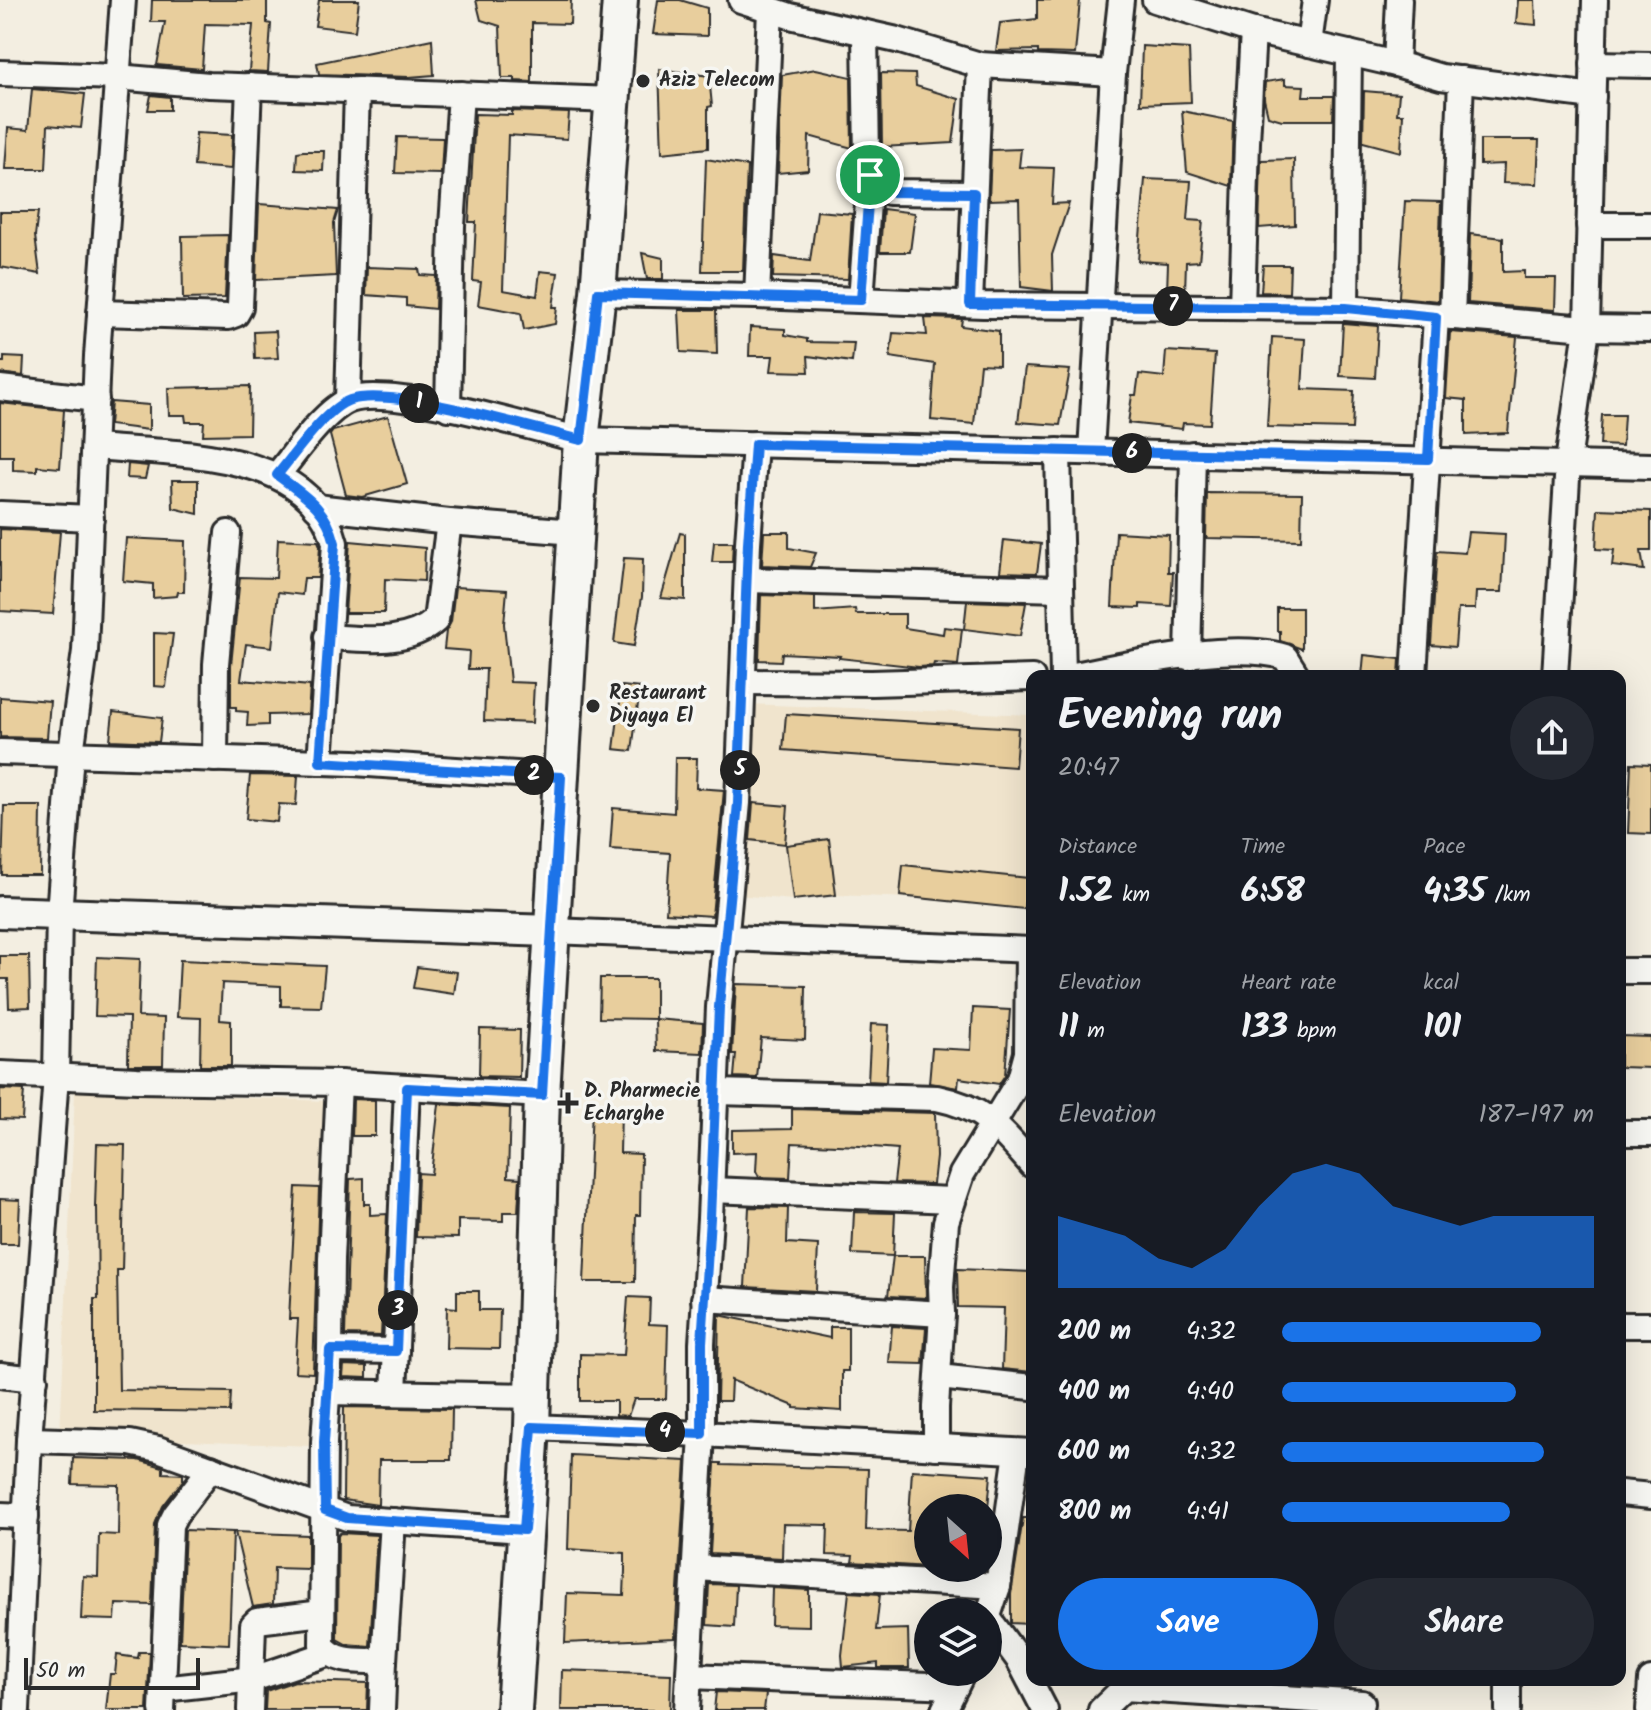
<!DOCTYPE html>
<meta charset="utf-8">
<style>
:root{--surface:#171b24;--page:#242831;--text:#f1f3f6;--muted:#9ea1a6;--accent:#1a73e8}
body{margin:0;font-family:Kalam,sans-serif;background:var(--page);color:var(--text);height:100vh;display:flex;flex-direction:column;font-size:30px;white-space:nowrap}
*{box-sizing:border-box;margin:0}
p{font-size:26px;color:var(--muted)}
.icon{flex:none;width:44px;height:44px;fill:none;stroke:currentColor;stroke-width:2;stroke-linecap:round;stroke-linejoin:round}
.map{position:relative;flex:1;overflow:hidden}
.details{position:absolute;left:1026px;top:670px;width:600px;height:1016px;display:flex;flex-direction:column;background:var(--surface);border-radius:16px;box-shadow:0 8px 32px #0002}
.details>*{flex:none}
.needle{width:52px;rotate:153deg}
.tools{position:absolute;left:914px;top:1494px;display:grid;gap:16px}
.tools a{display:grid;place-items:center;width:88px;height:88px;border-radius:50%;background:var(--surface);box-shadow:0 8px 32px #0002;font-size:40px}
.scale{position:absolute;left:24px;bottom:20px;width:176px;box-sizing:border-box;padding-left:8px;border:4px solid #2b2b2b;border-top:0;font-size:22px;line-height:28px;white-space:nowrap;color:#2b2b2b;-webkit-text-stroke:6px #f6f6f2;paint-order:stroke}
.pin{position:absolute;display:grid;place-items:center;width:68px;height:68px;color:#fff;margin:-34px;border:4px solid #fff;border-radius:50%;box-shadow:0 2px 8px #0007}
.km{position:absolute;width:40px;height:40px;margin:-20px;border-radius:50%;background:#222;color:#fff;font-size:22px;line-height:40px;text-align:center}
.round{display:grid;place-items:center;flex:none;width:84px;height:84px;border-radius:42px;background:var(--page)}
.head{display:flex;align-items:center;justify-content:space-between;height:136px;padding:0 32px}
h1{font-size:44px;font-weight:700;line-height:60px}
.figures{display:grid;grid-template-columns:repeat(3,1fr);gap:12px;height:136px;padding:8px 32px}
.figures div{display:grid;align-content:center}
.figures b{font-size:34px;font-weight:700}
.figures small{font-size:22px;font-weight:400}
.figures p{font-size:22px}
.chart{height:224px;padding:16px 32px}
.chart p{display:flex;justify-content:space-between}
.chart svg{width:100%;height:144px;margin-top:8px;fill:var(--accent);opacity:.7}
.primary-button{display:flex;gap:16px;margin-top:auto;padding:16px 32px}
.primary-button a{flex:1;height:92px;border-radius:48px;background:var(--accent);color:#fff;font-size:32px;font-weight:700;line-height:92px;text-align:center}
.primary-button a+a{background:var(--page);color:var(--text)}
ul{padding:0 32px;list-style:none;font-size:26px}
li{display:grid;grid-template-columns:128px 96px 1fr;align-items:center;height:60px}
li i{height:20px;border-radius:10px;background:var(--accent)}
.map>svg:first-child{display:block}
</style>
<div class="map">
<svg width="1651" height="1710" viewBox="0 0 1651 1710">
<rect width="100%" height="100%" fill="#f3eee1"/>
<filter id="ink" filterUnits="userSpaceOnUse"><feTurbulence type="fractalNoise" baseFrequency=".0125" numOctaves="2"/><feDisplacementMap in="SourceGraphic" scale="16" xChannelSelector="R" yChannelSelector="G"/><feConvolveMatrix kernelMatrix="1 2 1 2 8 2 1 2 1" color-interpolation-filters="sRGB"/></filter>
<g filter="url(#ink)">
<g fill="#f0e4cd">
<polygon points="744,704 1032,715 1032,903 836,895 793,900 736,895"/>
<polygon points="75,1091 326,1101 311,1446 60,1436"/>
</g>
<g fill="#e8ce9d" stroke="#2b2b2b" stroke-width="2">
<polygon points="152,0 267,0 267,23 271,24 268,72 249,71 253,25 205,24 202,69 157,65 165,22 151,22"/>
<polygon points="319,0 359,0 355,31 315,26"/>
<polygon points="476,0 571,0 570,24 532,23 532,82 515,81 515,78 502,78 500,26 481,20"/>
<polygon points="658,0 680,0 707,8 707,36 653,34"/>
<polygon points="1037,0 1080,0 1075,54 1038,53 1038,50 996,51 1000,23 1037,19"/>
<polygon points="1518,0 1535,0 1536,25 1516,23"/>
<polygon points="432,39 434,75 409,77 319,74 317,63"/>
<polygon points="1142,46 1189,49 1191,102 1140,104"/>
<polygon points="659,69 709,76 712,106 708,107 708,148 662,153"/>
<polygon points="816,69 851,77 852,148 809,136 808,170 778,173 782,75"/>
<polygon points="881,73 915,74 916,86 959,99 953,143 882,147"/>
<polygon points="1285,79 1285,85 1304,86 1303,96 1334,96 1333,120 1282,120 1268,116 1264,99 1265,82"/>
<polygon points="32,89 85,94 81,128 48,125 46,169 5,169 8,128 28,130"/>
<polygon points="1364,91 1399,94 1397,114 1403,114 1401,152 1363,142"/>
<polygon points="151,95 170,97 170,110 148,110"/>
<polygon points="512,111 569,113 567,139 508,135 503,290 537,296 540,271 558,273 553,307 557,307 555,324 524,330 521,313 478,305 481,282 473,281 476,222 469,222 475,114 512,115"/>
<polygon points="1182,111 1233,121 1231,186 1187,172"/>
<polygon points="196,133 232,135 231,169 194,166"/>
<polygon points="397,137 443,138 441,174 395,173"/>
<polygon points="1480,140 1539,140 1537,184 1503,183 1504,164 1480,165"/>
<polygon points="1021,149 1019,167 1054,168 1052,204 1069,203 1052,255 1053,291 1021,287 1019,199 989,200 991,150"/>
<polygon points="303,151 324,151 323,171 296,170 297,152"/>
<polygon points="706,159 747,166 743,271 702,271"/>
<polygon points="1294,159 1295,225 1259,228 1261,160"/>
<polygon points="1145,179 1191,181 1188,220 1203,221 1199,261 1186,262 1185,292 1167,292 1168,263 1138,261"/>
<polygon points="1405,201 1441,202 1438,301 1399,297"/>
<polygon points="259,204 338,210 334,223 336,276 256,280"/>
<polygon points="883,209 915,213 910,252 880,252"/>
<polygon points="817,211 852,214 848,279 773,277 774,256 810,261"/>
<polygon points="0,212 38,212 35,236 40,274 0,267"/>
<polygon points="1470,234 1503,238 1503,272 1524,271 1524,278 1556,278 1555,310 1468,303"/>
<polygon points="228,235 225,298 183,299 182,236"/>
<polygon points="642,253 663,258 663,279 647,279"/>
<polygon points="1263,265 1290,265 1289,293 1261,292"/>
<polygon points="367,267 419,269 420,275 436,276 435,309 406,306 406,298 366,295"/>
<polygon points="679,310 716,310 717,354 681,352"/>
<polygon points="925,318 962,319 961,326 999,331 999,365 980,364 974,424 931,420 935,364 890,357 893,333 927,335"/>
<polygon points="1343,323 1378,326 1375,378 1340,376"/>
<polygon points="750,327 785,329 785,335 807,339 807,342 854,343 852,362 808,356 809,372 771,371 773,356 749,356"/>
<polygon points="276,331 278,358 255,359 254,332"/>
<polygon points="1450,332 1517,337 1508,433 1466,435 1466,400 1446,398"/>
<polygon points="1272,337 1305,339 1302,389 1354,391 1352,429 1267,427"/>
<polygon points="1166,351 1215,354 1210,424 1183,423 1182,429 1128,423 1132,395 1136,395 1139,374 1164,377"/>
<polygon points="4,357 24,358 23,376 0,373 0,362 4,362"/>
<polygon points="1025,367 1070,370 1060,425 1018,422"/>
<polygon points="250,386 249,434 203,435 204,422 186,422 185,415 169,415 168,388"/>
<polygon points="111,402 149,405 149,430 109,425"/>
<polygon points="0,403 64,410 60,468 37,466 37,471 13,470 13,456 0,456"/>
<polygon points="1602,415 1624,415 1622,446 1600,445"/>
<polygon points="388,416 407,484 362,497 346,495 330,435 333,431"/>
<polygon points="128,464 148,466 145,479 127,478"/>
<polygon points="172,480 198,480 198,514 173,508"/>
<polygon points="1207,493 1302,494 1301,540 1206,538"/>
<polygon points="1598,509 1651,511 1651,551 1641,551 1644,570 1612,566 1614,550 1596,549"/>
<polygon points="0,529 60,532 53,614 0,611"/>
<polygon points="764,532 789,532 789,548 816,553 810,567 762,565"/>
<polygon points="1116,532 1169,535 1168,572 1173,572 1171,606 1140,604 1140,608 1112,607"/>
<polygon points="1468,532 1505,534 1502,592 1476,592 1475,609 1458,609 1455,647 1431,645 1437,551 1465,553"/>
<polygon points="680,533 685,534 685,600 661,598"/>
<polygon points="126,538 185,541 184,592 178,592 177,596 153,598 153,584 123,581"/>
<polygon points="278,539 318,541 320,546 318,578 304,578 302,595 278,592 272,647 246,644 241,680 310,686 308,714 268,715 268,725 247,726 248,712 236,711 236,707 231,707 231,665 240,577 276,578"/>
<polygon points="1004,540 1041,544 1037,573 1000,572"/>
<polygon points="350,541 425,548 424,581 385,579 384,613 345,613"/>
<polygon points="714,542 733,542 732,562 712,562"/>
<polygon points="624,558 643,559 642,597 634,646 614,643"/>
<polygon points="455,587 507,590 504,624 510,682 534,683 532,723 484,721 486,669 468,669 469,651 444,649 446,631 451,622"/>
<polygon points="761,595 815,597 815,612 855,609 856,614 905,614 905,628 943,634 944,627 962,629 958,665 934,663 933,666 919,667 839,658 840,656 782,653 781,661 759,660"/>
<polygon points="967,601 1026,603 1020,636 964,629"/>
<polygon points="1277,608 1302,608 1302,649 1280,641 1280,631 1277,631"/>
<polygon points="154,633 173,634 166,687 154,686"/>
<polygon points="1364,655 1400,659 1399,676 1362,676"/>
<polygon points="622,686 640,688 632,751 614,749"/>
<polygon points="0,697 50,701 47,738 0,737"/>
<polygon points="113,712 162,718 159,742 110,740"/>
<polygon points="786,714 1018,728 1015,767 783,750"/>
<polygon points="675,758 697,758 696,788 724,790 712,916 666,913 670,853 610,849 613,808 674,813"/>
<polygon points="1631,763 1651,764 1651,834 1628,833"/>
<polygon points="250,775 298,776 296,805 279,804 277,822 246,819"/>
<polygon points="753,803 788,806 785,844 750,840"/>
<polygon points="4,806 41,806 40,875 2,875"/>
<polygon points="829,839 836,895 793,900 786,845"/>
<polygon points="903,865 1028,878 1024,909 900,896"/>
<polygon points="0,956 29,956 30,1007 9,1008 8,979 0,979"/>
<polygon points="97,957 140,959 138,1017 164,1018 163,1065 128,1065 129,1017 95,1016"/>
<polygon points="180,960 325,966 321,1007 281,1006 281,986 222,983 220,1020 231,1021 231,1066 200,1066 201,1018 177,1017"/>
<polygon points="417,967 457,972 454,994 413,988"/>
<polygon points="600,978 655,978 655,1019 599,1018"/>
<polygon points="736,984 806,986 805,1040 761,1038 757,1078 734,1077 736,1054 732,1054"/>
<polygon points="973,1008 1010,1010 1005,1075 999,1084 959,1078 958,1088 929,1083 932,1048 971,1050"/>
<polygon points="655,1019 703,1023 702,1053 656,1051"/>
<polygon points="871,1024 889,1025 886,1082 868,1081"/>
<polygon points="480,1029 520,1030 519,1077 479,1076"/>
<polygon points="1620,1036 1651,1037 1651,1068 1620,1067"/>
<polygon points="0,1089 24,1090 22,1120 0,1119"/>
<polygon points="353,1099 375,1100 375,1136 352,1136"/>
<polygon points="439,1104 510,1108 508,1177 520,1178 518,1212 503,1212 503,1221 458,1220 458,1238 416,1237 418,1173 431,1174"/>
<polygon points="592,1109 621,1110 620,1153 641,1154 640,1215 636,1215 635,1282 584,1282"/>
<polygon points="792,1109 935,1113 936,1157 933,1184 894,1183 898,1149 860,1146 792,1143 790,1178 759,1177 756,1171 757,1152 732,1153 732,1130 792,1129"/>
<polygon points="97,1144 125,1145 122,1270 117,1270 119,1390 231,1392 230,1412 94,1410 94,1299 98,1299 97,1207 95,1207"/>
<polygon points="364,1178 364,1204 370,1204 370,1215 387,1214 381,1336 345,1335 350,1179"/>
<polygon points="296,1187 319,1188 313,1373 295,1372 298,1319 289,1319"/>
<polygon points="0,1199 20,1200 18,1244 0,1244"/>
<polygon points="749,1207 788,1208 787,1243 818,1245 816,1291 745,1287"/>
<polygon points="854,1212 895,1213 893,1256 852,1254"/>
<polygon points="893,1256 925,1256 926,1298 888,1296"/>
<polygon points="957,1269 1032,1272 1032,1372 1002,1369 1004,1308 958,1307"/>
<polygon points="457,1291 479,1291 479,1310 500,1310 499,1349 446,1348 447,1307 457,1308"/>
<polygon points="628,1297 650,1298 649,1324 668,1325 666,1399 634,1399 628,1416 616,1415 616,1401 580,1401 580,1354 624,1355"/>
<polygon points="719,1315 830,1338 830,1327 848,1327 848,1371 842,1371 842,1411 794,1408 794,1406 731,1380 730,1401 717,1401"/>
<polygon points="892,1326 926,1328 923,1364 889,1363"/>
<polygon points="344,1365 367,1366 367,1378 343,1377"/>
<polygon points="344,1407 452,1409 451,1460 379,1460 378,1505 343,1500"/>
<polygon points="571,1455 686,1461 675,1638 565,1643 567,1593 624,1595 625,1571 625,1553 568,1549"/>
<polygon points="73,1458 138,1460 163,1467 163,1473 183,1474 183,1480 163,1506 155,1524 152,1605 116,1604 115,1620 81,1619 83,1576 98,1577 99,1534 118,1535 119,1485 72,1484"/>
<polygon points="715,1463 721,1463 721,1465 868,1469 866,1530 908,1531 912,1470 991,1475 988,1508 928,1508 928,1567 852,1562 853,1556 827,1555 828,1525 783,1524 782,1558 710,1554"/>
<polygon points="1023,1518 1032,1518 1032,1589 1030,1589 1029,1624 1011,1623 1011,1594"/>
<polygon points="185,1530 233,1532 229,1644 180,1642"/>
<polygon points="235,1532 308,1535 308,1569 274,1568 273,1604 253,1607"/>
<polygon points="340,1533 377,1535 370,1646 346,1644 337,1639 338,1536"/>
<polygon points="709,1584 736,1585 734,1627 707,1625"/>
<polygon points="772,1588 809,1590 809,1626 771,1625"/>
<polygon points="849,1592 880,1594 876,1630 908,1629 909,1668 878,1668 878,1663 843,1667 842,1655"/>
<polygon points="139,1652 150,1652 147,1710 106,1710 110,1674 115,1674 117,1655 138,1658"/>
<polygon points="562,1670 671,1674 670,1710 561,1710"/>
<polygon points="295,1681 368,1683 367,1710 265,1710 266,1691"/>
<polygon points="716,1692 766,1694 764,1710 714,1710"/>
</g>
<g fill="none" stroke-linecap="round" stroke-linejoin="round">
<g stroke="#2b2b2b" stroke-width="30">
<g id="minor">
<polyline points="741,0 790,16 897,40 980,65 1113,73"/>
<polyline points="1155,0 1253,31 1396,64 1441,77 1593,96"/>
<polyline points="865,33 867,158 876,186 889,192 974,193"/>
<polyline points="1309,44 1315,0"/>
<polyline points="1396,64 1399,0"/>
<polyline points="1593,64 1651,65"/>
<polyline points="0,73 117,77 209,85 613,100"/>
<polyline points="1589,225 1651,225"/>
<polyline points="598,293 757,296 983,305 1346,308 1587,328 1651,329"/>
<polyline points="757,296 770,10"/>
<polyline points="861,300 870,175"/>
<polyline points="970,304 980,65"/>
<polyline points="1242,307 1247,142 1253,31"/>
<polyline points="1346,308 1349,53"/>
<polyline points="100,313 228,317 236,314 240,307 249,86"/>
<polyline points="1452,317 1461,79"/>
<polyline points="0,388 96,399"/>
<polyline points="348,400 357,90"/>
<polyline points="448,408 452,226 461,94"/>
<path d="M94,447C171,454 311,448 335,543L320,762"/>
<polyline points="1058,451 1063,676"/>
<polyline points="1091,452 1113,73 1121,0"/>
<path d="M277,475C294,455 325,409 350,400C393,385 531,428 581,440L1651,466"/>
<polyline points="316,507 449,522 575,532"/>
<polyline points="0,514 91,518"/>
<polyline points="747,580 1061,589"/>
<path d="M327,637C363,639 407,646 436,620L449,522"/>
<polyline points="1188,657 1193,454"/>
<path d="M1069,676C1126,665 1232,640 1285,657L1297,676"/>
<polyline points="1414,676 1436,317"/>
<polyline points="1555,676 1568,462 1587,328 1595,0"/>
<polyline points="743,682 872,683 1032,678"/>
<polyline points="0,752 354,763 561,777"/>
<polyline points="215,759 216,664 228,533"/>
<polyline points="552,931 1032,950"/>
<polyline points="1620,971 1651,971"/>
<polyline points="0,1074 137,1080 339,1083 542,1095"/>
<path d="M339,1083L331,1259L330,1350L324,1442L322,1645C336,1665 362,1660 384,1661L382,1710"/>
<path d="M716,1092L937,1098C986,1108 1001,1130 1032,1165"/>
<polyline points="1620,1133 1651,1133"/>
<polyline points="711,1190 952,1200"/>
<polyline points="704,1299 942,1314"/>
<polyline points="1620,1325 1651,1325"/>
<polyline points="330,1350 396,1351"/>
<polyline points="0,1375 35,1379"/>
<polyline points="939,1377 1032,1387"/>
<polyline points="327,1392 533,1396"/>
<polyline points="394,1393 407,1088"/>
<polyline points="532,1427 702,1434 1032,1452"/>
<polyline points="29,1440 130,1443 158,1449 347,1518 524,1530"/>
<polyline points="936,1447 936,1407 942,1314 941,1287 946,1222 962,1174 1020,1079 1027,1053 1028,950"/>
<polyline points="1620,1493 1651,1496"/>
<polyline points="0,1515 26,1516"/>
<polyline points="695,1568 998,1586"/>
<polyline points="988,1616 998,1586 1017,1452"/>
<polyline points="988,1618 1019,1660 1045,1710"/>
<polyline points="384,1661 393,1521"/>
<polyline points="689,1676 956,1686"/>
<polyline points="163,1689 253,1679 327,1654"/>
<polyline points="17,1710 29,1440 56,1076 59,914 71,753 85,651 97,356 123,0"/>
<polyline points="162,1710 170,1525 175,1515 211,1468"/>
<polyline points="250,1710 253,1625 257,1621 322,1613"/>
<polyline points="687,1710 702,1434 702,1343 710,1218 719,1007 738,803 748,543 755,444"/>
<polyline points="944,1710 962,1674"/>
<polyline points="1101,1710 1124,1688 1362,1703"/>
<polyline points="1508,1710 1508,1680"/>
<polyline points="1649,1710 1651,1680"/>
</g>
</g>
<g stroke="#2b2b2b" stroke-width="36">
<polyline id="tertiary" points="0,912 552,931"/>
</g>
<g stroke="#2b2b2b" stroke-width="40">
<polyline id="secondary" points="514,1710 532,1427 542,1095 581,440 598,293 620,0"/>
</g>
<use href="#minor" stroke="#f6f6f2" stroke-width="24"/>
<use href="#tertiary" stroke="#f6f6f2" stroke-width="30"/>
<use href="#secondary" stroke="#f6f6f2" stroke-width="34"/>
</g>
</g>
<g fill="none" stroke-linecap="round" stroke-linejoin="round" filter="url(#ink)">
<g stroke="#fff" stroke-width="16">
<path id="route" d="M870,175L876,186L889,192L974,193L970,304L1346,308L1436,317L1428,459L755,444L748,543L738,803L719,1007L710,1218L702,1343V1434L532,1427L524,1530L347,1518L325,1510L324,1442L330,1350L396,1351L407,1088L542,1095L561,777L320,762L335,543C326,507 305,496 277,475C294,455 326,408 350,400C393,386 531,428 581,440L598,293L861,300Z"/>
</g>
<use href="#route" stroke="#1a73e8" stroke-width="10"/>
</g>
<g fill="#2b2b2b" stroke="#f6f6f2" stroke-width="3">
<circle cx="643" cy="81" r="8"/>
<circle cx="593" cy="706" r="8"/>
<path d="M564 1091h8v8h8v8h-8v8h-8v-8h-8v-8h8z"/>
</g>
<g text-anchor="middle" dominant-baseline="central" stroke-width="7" stroke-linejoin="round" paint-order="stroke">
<g font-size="20" font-weight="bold" fill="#2b2b2b" stroke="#f6f6f2" text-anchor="start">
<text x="659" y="81">Aziz Telecom</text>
<text x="609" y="694">Restaurant<tspan x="609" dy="23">Diyaya El</tspan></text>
<text x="584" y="1092">D. Pharmecie<tspan x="584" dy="23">Echarghe</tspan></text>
</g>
</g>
</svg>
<div class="tools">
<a><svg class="needle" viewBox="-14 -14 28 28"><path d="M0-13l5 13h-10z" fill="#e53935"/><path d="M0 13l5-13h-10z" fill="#9ea1a6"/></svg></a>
<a><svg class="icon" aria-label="layers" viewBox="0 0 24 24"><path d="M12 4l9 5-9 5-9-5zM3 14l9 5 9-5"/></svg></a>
</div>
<div class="scale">50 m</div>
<div class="pin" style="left:870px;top:175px;background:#1e9e55"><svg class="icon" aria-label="arrive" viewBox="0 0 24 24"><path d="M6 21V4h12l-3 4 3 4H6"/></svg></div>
<b class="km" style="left:419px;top:403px">1</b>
<b class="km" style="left:534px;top:775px">2</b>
<b class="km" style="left:398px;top:1310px">3</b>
<b class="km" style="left:665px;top:1432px">4</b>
<b class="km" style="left:740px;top:770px">5</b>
<b class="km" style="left:1132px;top:453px">6</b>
<b class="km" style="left:1173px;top:306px">7</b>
<section class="details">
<div class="head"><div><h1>Evening run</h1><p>20:47</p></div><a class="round"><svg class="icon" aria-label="share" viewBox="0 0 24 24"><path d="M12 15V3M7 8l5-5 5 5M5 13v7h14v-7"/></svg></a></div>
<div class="figures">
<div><p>Distance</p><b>1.52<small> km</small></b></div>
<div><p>Time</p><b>6:58</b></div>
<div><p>Pace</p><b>4:35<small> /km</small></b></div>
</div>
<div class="figures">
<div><p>Elevation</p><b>11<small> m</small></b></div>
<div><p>Heart rate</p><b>133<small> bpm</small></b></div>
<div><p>kcal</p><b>101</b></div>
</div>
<div class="chart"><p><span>Elevation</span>187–197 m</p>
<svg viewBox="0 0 160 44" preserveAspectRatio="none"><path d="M0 44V22L10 25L20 28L30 35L40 38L50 32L60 19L70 9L80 6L90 9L100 19L110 22L120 25L130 22L140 22L150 22L160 22V44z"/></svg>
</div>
<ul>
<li><b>200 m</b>4:32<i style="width:83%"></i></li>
<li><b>400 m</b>4:40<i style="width:75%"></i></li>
<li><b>600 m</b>4:32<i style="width:84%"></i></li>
<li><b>800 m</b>4:41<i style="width:73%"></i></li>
</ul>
<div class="primary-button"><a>Save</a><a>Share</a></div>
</section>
</div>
